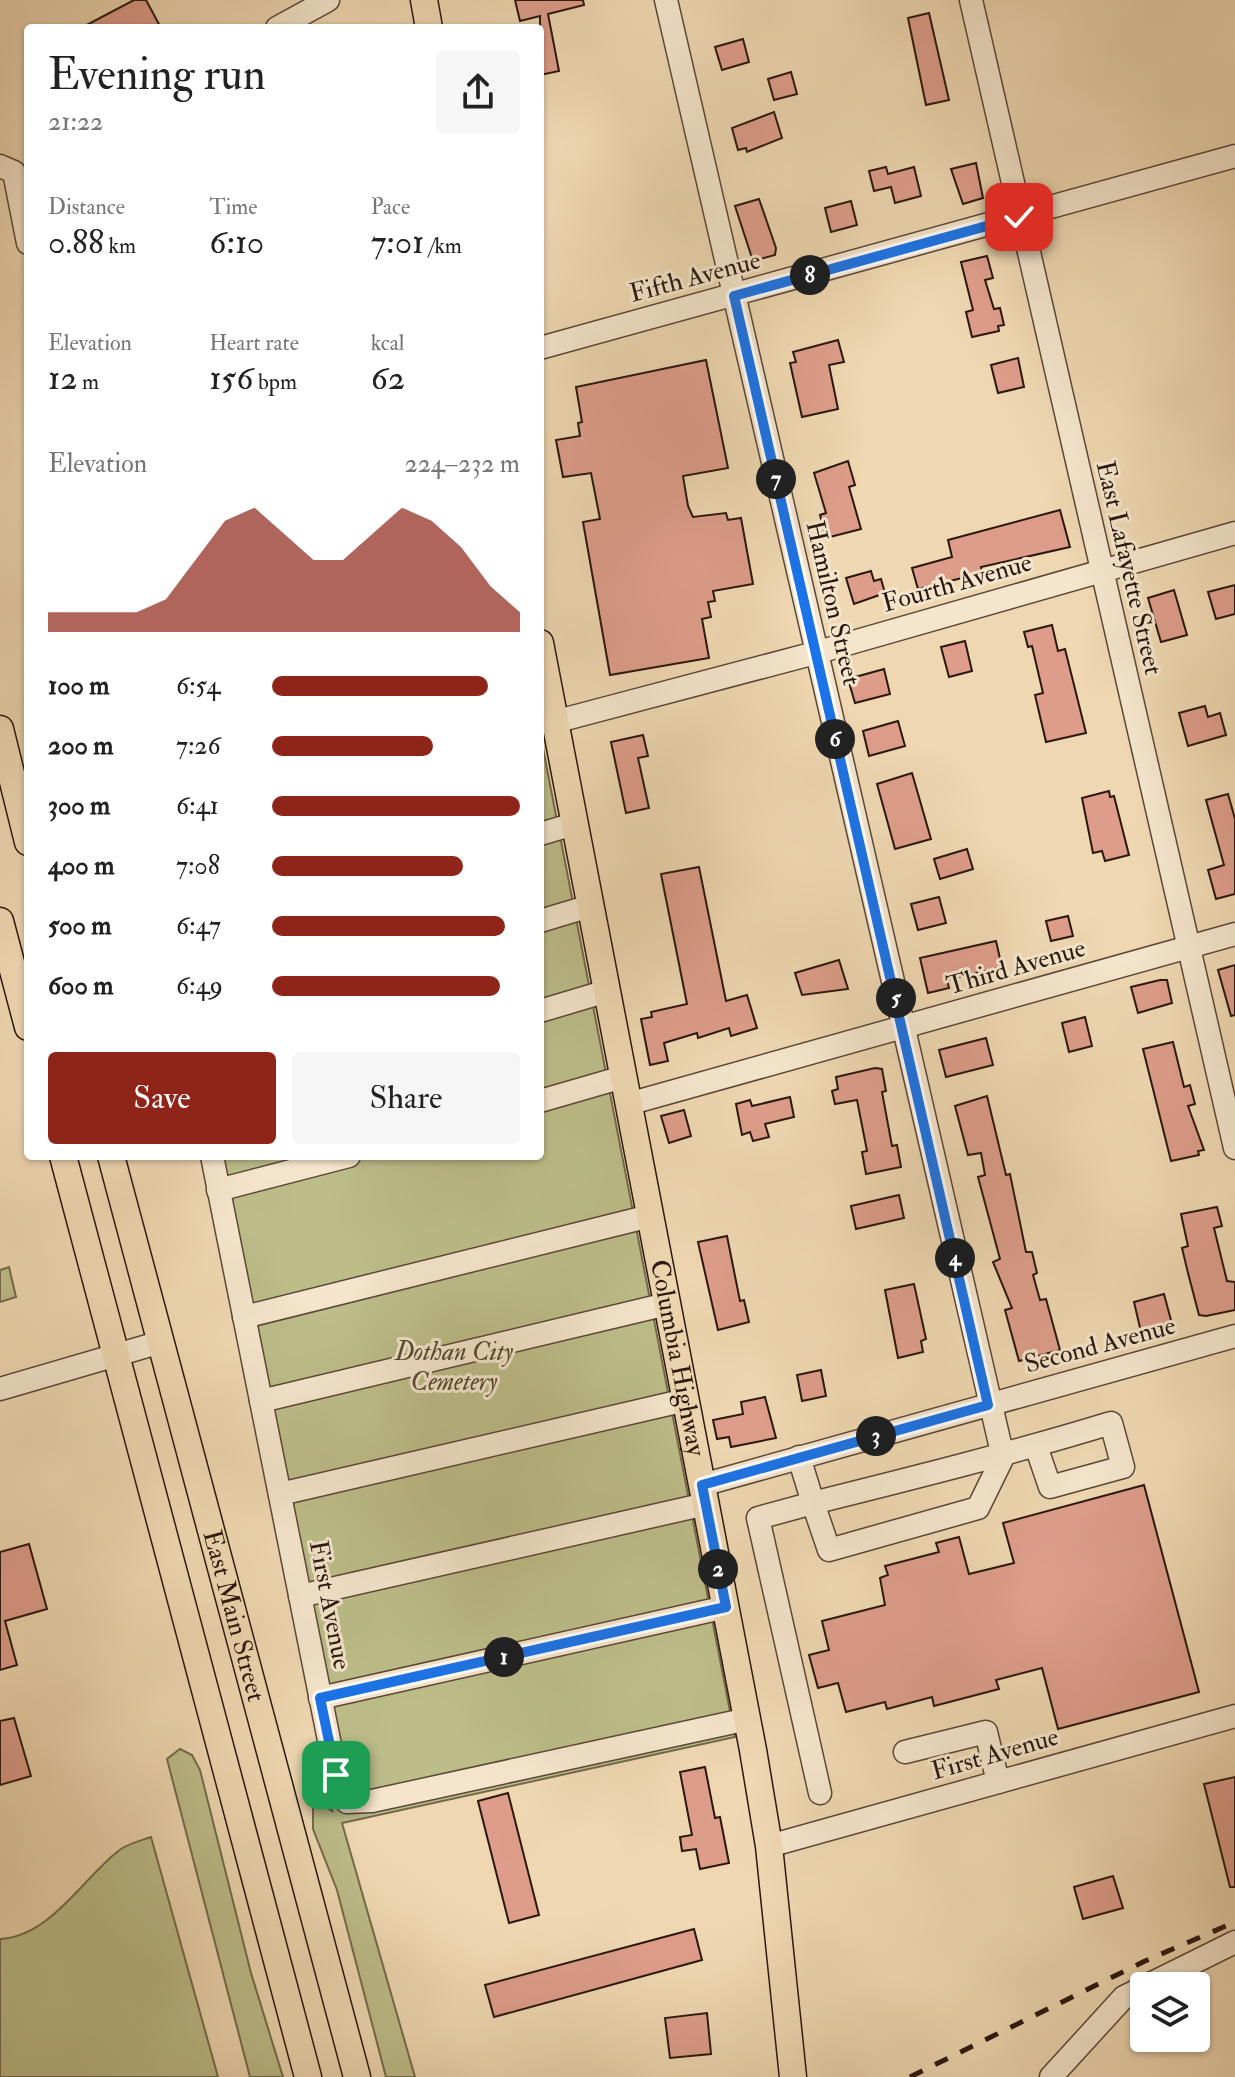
<!DOCTYPE html>
<meta charset="utf-8">
<style>
:root{--surface:#fff;--page:#f6f6f6;--text:#222;--muted:#767676;--accent:#8f2418}
body{margin:0;font-family:"IM FELL Double Pica",serif;background:var(--page);color:var(--text);height:100vh;display:flex;flex-direction:column;font-size:30px;white-space:nowrap}
*{box-sizing:border-box;margin:0}
p{font-size:26px;color:var(--muted)}
.icon{flex:none;width:44px;height:44px;fill:none;stroke:currentColor;stroke-width:2;stroke-linecap:round;stroke-linejoin:round}
.map{position:relative;flex:1;overflow:hidden}
.side{position:absolute;left:24px;top:24px;width:520px;height:1136px;display:flex;flex-direction:column;background:var(--surface);border-radius:8px;box-shadow:0 2px 6px #0004}
.side>*{flex:none}
.buttons{position:absolute;left:1130px;top:1972px;display:grid;gap:16px}
.buttons a{display:grid;place-items:center;width:80px;height:80px;border-radius:8px;background:var(--surface);box-shadow:0 2px 6px #0004;font-size:40px}
.pin{position:absolute;display:grid;place-items:center;width:68px;height:68px;color:#fff;margin:-34px;border-radius:16px;box-shadow:0 4px 12px #0006}
.km{position:absolute;width:40px;height:40px;margin:-20px;border-radius:50%;background:#222;color:#fff;font-size:22px;line-height:40px;text-align:center}
.round{display:grid;place-items:center;flex:none;width:84px;height:84px;border-radius:8px;background:var(--page)}
.summary{display:flex;align-items:center;justify-content:space-between;height:136px;padding:0 24px}
h1{font-size:44px;font-weight:600;line-height:60px}
.metrics{display:grid;grid-template-columns:repeat(3,1fr);gap:12px;height:136px;padding:8px 24px}
.metrics div{display:grid;align-content:center}
.metrics b{font-size:34px;font-weight:600}
.metrics small{font-size:22px;font-weight:400}
.metrics p{font-size:22px}
.chart{height:224px;padding:16px 24px}
.chart p{display:flex;justify-content:space-between}
.chart svg{width:100%;height:144px;margin-top:8px;fill:var(--accent);opacity:.7}
.cta{display:flex;gap:16px;margin-top:auto;padding:16px 24px}
.cta a{flex:1;height:92px;border-radius:8px;background:var(--accent);color:#fff;font-size:32px;font-weight:600;line-height:92px;text-align:center}
.cta a+a{background:var(--page);color:var(--text)}
ul{padding:0 24px;list-style:none;font-size:26px}
li{display:grid;grid-template-columns:128px 96px 1fr;align-items:center;height:60px}
li i{height:20px;border-radius:10px;background:var(--accent)}
.map>svg:first-child{display:block}
</style>
<div class="map">
<svg width="1235" height="2077" viewBox="0 0 1235 2077">
<rect width="100%" height="100%" fill="#eed7b1"/>
<filter id="stains"><feTurbulence type="fractalNoise" baseFrequency=".0025" numOctaves="4"/><feColorMatrix values="0 0 0 0 .2 0 0 0 0 .09 0 0 0 0 .02 0 0 0 .5 -.17"/></filter>
<radialGradient id="worn" r=".72"><stop offset=".6" stop-color="#630" stop-opacity="0"/><stop offset="1" stop-color="#630" stop-opacity=".3"/></radialGradient>
<g fill="#bcbd89" stroke="#736a4c" stroke-width="2">
<polygon points="540,733 735,1737 342,1823 415,2077 386,2077 337,1890 313,1829 313,1807 322,1804 332,1811 201,1156 540,1156"/>
<polygon points="9,1267 16,1297 0,1302 0,1270"/>
<polygon points="180,1749 192,1755 200,1770 251,1973 283,2077 250,2077 167,1759"/>
<path d="M151,1837L218,2077H0V1939C50,1936 81,1881 117,1852C126,1844 140,1841 151,1837Z"/>
</g>
<g fill="#dd9d8a" stroke="#2a170e" stroke-width="2">
<polygon points="134,0 146,0 161,28 81,28"/>
<polygon points="515,0 583,0 584,5 548,14 559,71 540,75 540,16 520,21"/>
<polygon points="929,13 949,100 926,105 908,18"/>
<polygon points="743,39 749,62 722,70 715,47"/>
<polygon points="791,72 797,94 774,100 768,79"/>
<polygon points="774,112 782,138 747,152 746,148 738,150 732,128"/>
<polygon points="976,163 983,198 963,204 951,169"/>
<polygon points="886,167 888,174 914,167 921,196 895,203 891,187 874,191 869,171"/>
<polygon points="759,199 776,248 775,255 753,261 735,206"/>
<polygon points="851,201 857,225 831,232 825,208"/>
<polygon points="987,256 993,278 985,280 994,309 1000,308 1004,325 998,326 999,331 972,337 966,312 973,310 961,262"/>
<polygon points="838,340 844,362 829,365 838,409 802,417 790,363 796,362 793,352"/>
<polygon points="1018,358 1024,387 998,393 991,365"/>
<polygon points="706,360 728,468 683,476 688,506 693,517 726,513 728,520 741,518 753,584 713,591 715,601 708,602 711,617 702,619 709,658 610,675 583,522 600,519 591,473 563,477 556,440 580,436 578,423 582,422 576,387"/>
<polygon points="848,461 855,485 849,487 861,529 826,538 820,515 826,513 814,473"/>
<polygon points="1060,510 1070,547 981,567 982,573 918,589 912,568 952,557 948,540"/>
<polygon points="871,571 874,581 881,579 885,593 854,604 846,578"/>
<polygon points="1235,585 1235,614 1216,619 1208,592"/>
<polygon points="1174,590 1187,635 1161,642 1148,598"/>
<polygon points="1052,625 1058,651 1065,649 1086,733 1046,742 1035,695 1043,693 1032,646 1028,647 1024,632"/>
<polygon points="965,641 972,671 949,677 941,647"/>
<polygon points="884,669 890,694 855,703 848,679"/>
<polygon points="1205,706 1208,717 1220,713 1226,735 1188,746 1179,713"/>
<polygon points="898,721 905,746 869,756 863,731"/>
<polygon points="643,735 648,756 638,758 649,808 626,813 611,742"/>
<polygon points="912,773 931,839 895,849 877,784"/>
<polygon points="1109,791 1110,797 1114,796 1129,855 1105,861 1102,851 1093,853 1082,798"/>
<polygon points="1228,794 1235,819 1235,894 1216,899 1208,870 1224,865 1206,800"/>
<polygon points="967,849 973,869 940,879 934,859"/>
<polygon points="699,867 726,1001 747,995 757,1028 731,1036 729,1028 698,1038 697,1033 664,1043 668,1061 650,1065 641,1019 652,1017 651,1012 687,1004 661,874"/>
<polygon points="939,897 946,923 918,930 911,904"/>
<polygon points="1068,916 1073,936 1051,941 1046,921"/>
<polygon points="996,941 1002,967 947,980 949,988 928,993 920,958"/>
<polygon points="839,960 848,989 802,995 795,973"/>
<polygon points="1235,965 1235,1015 1231,1016 1218,970"/>
<polygon points="1160,980 1167,980 1172,1003 1138,1013 1131,987"/>
<polygon points="1085,1017 1092,1046 1069,1052 1062,1023"/>
<polygon points="986,1038 993,1065 946,1077 939,1050"/>
<polygon points="1173,1042 1184,1087 1190,1085 1195,1104 1188,1106 1204,1150 1198,1151 1199,1155 1171,1161 1143,1049"/>
<polygon points="875,1068 882,1069 886,1091 882,1092 892,1146 897,1145 901,1167 866,1174 862,1152 867,1151 857,1100 835,1104 832,1091 838,1089 836,1077"/>
<polygon points="987,1096 1006,1175 1010,1174 1026,1252 1032,1252 1037,1273 1033,1275 1040,1300 1046,1299 1060,1350 1019,1361 1005,1310 1012,1308 993,1262 1000,1259 978,1177 985,1175 981,1153 968,1155 955,1106"/>
<polygon points="790,1097 794,1117 765,1124 769,1137 753,1141 750,1132 742,1135 736,1104 750,1100 752,1106"/>
<polygon points="684,1110 691,1136 669,1143 661,1116"/>
<polygon points="899,1195 904,1218 856,1229 851,1206"/>
<polygon points="1217,1207 1222,1226 1214,1228 1227,1281 1235,1282 1235,1310 1206,1316 1199,1315 1188,1273 1182,1248 1188,1246 1181,1214"/>
<polygon points="727,1236 740,1301 744,1300 749,1322 718,1330 698,1242"/>
<polygon points="914,1284 926,1339 921,1341 923,1352 898,1358 885,1290"/>
<polygon points="1164,1294 1172,1324 1141,1332 1134,1302"/>
<polygon points="821,1370 826,1396 802,1401 797,1375"/>
<polygon points="765,1397 776,1438 731,1447 729,1437 717,1439 713,1420 743,1414 741,1402"/>
<polygon points="1144,1485 1199,1692 1058,1729 1042,1668 996,1680 999,1689 934,1706 932,1697 887,1709 885,1702 846,1712 838,1683 818,1688 809,1655 829,1650 822,1621 885,1605 880,1578 888,1575 885,1566 939,1552 936,1543 959,1537 969,1574 1014,1563 1003,1523"/>
<polygon points="29,1544 47,1609 5,1621 17,1665 0,1670 0,1552"/>
<polygon points="14,1718 31,1776 0,1785 0,1721"/>
<polygon points="705,1767 715,1818 720,1817 729,1863 700,1869 696,1849 682,1851 680,1837 692,1835 680,1772"/>
<polygon points="1235,1777 1235,1887 1230,1887 1204,1784"/>
<polygon points="508,1793 539,1915 509,1923 478,1801"/>
<polygon points="1113,1876 1123,1908 1083,1919 1074,1887"/>
<polygon points="694,1929 702,1960 494,2017 485,1985"/>
<polygon points="707,2013 711,2054 670,2058 665,2018"/>
</g>
<g fill="none" stroke-linecap="round" stroke-linejoin="round">
<g stroke="#5b4737" stroke-width="25">
<g id="minor">
<path d="M666,0L1003,1457L978,1508L829,1550L813,1503C913,1478 1013,1453 1111,1423L1123,1467L1050,1487L1036,1446"/>
<polyline points="971,0 1235,1148"/>
<polyline points="277,28 328,0"/>
<polyline points="0,166 14,172 28,243"/>
<polyline points="540,348 1235,156"/>
<polyline points="554,722 815,653 1235,533"/>
<polyline points="540,834 574,824"/>
<polyline points="540,921 590,906"/>
<polyline points="540,1011 607,991"/>
<polyline points="540,1101 623,1077"/>
<polyline points="628,1104 1235,934"/>
<polyline points="212,1156 336,1775 347,1802 372,1801 748,1719"/>
<polyline points="218,1190 349,1156"/>
<polyline points="244,1317 650,1216"/>
<polyline points="0,1389 161,1342"/>
<polyline points="261,1401 667,1304"/>
<polyline points="799,1457 813,1503 758,1518 820,1793"/>
<polyline points="702,1485 1235,1336"/>
<polyline points="280,1494 686,1400"/>
<polyline points="300,1596 706,1504"/>
<polyline points="320,1698 726,1607"/>
<polyline points="905,1752 986,1732 998,1782"/>
<polyline points="769,1846 1235,1716"/>
<polyline points="1051,2077 1124,1997 1235,1942"/>
</g>
</g>
<g stroke="#2a170e" stroke-width="29">
<g id="major">
<polyline points="424,0 429,28"/>
<path id="s1" d="M540,643L753,1750L769,1846L793,2077"/>
<polyline points="0,729 28,842"/>
<polyline points="0,921 28,1027"/>
<polyline points="63,1156 308,2077"/>
<path id="s2" d="M111,1156L357,2077"/>
</g>
</g>
<use href="#minor" stroke="#f4e5cc" stroke-width="22"/>
<use href="#major" stroke="#eed7b1" stroke-width="26"/>
<polyline stroke="#2a170e" stroke-width="5" stroke-dasharray="14 14" stroke-linecap="butt" points="910,2077 1145,1961 1235,1922"/>
</g>
<g fill="none" stroke-linecap="round" stroke-linejoin="round">
<g stroke="#fff" stroke-width="16">
<polyline id="route" points="336,1775 320,1698 726,1607 702,1485 988,1405 734,296 1019,217"/>
</g>
<use href="#route" stroke="#1a73e8" stroke-width="10"/>
</g>
<g text-anchor="middle" dominant-baseline="central" stroke-width="6" stroke-linejoin="round" paint-order="stroke">
<g font-size="26" fill="#2a170e" stroke="#f4e5cc">
<text transform="translate(695 277) rotate(-15)">Fifth Avenue</text>
<text transform="translate(1129 568) rotate(77)">East Lafayette Street</text>
<text transform="translate(957 583) rotate(-16)">Fourth Avenue</text>
<text transform="translate(833 603) rotate(77)">Hamilton Street</text>
<text transform="translate(1016 967) rotate(-16)">Third Avenue</text>
<text transform="translate(1100 1345) rotate(-15)">Second Avenue</text>
<text stroke="none"><textPath href="#s1" startOffset="728">Columbia Highway</textPath></text>
<text transform="translate(330 1605) rotate(79)">First Avenue</text>
<text stroke="none"><textPath href="#s2" startOffset="476">East Main Street</textPath></text>
<text transform="translate(995 1754) rotate(-16)">First Avenue</text>
</g>
<g font-size="26" font-style="italic" fill="#564933" stroke="#f4e5cc">
<text x="454" y="1352">Dothan City<tspan x="454" dy="30">Cemetery</tspan></text>
</g>
</g>
<rect width="100%" height="100%" filter="url(#stains)"/>
<rect width="100%" height="100%" fill="url(#worn)"/>
</svg>
<div class="buttons">
<a><svg class="icon" aria-label="layers" viewBox="0 0 24 24"><path d="M12 4l9 5-9 5-9-5zM3 14l9 5 9-5"/></svg></a>
</div>
<div class="pin" style="left:336px;top:1775px;background:#1e9e55"><svg class="icon" aria-label="arrive" viewBox="0 0 24 24"><path d="M6 21V4h12l-3 4 3 4H6"/></svg></div>
<div class="pin" style="left:1019px;top:217px;background:#d93025"><svg class="icon" aria-label="check" viewBox="0 0 24 24"><path d="M5 12l5 5 9-10"/></svg></div>
<b class="km" style="left:504px;top:1657px">1</b>
<b class="km" style="left:718px;top:1569px">2</b>
<b class="km" style="left:876px;top:1436px">3</b>
<b class="km" style="left:955px;top:1258px">4</b>
<b class="km" style="left:896px;top:998px">5</b>
<b class="km" style="left:835px;top:739px">6</b>
<b class="km" style="left:776px;top:479px">7</b>
<b class="km" style="left:810px;top:275px">8</b>
<section class="side">
<div class="summary"><div><h1>Evening run</h1><p>21:22</p></div><a class="round"><svg class="icon" aria-label="share" viewBox="0 0 24 24"><path d="M12 15V3M7 8l5-5 5 5M5 13v7h14v-7"/></svg></a></div>
<div class="metrics">
<div><p>Distance</p><b>0.88<small> km</small></b></div>
<div><p>Time</p><b>6:10</b></div>
<div><p>Pace</p><b>7:01<small> /km</small></b></div>
</div>
<div class="metrics">
<div><p>Elevation</p><b>12<small> m</small></b></div>
<div><p>Heart rate</p><b>156<small> bpm</small></b></div>
<div><p>kcal</p><b>62</b></div>
</div>
<div class="chart"><p><span>Elevation</span>224–232 m</p>
<svg viewBox="0 0 160 44" preserveAspectRatio="none"><path d="M0 44V38L10 38L20 38L30 38L40 34L50 22L60 10L70 6L80 14L90 22L100 22L110 14L120 6L130 10L140 18L150 30L160 38V44z"/></svg>
</div>
<ul>
<li><b>100 m</b>6:54<i style="width:87%"></i></li>
<li><b>200 m</b>7:26<i style="width:65%"></i></li>
<li><b>300 m</b>6:41<i style="width:100%"></i></li>
<li><b>400 m</b>7:08<i style="width:77%"></i></li>
<li><b>500 m</b>6:47<i style="width:94%"></i></li>
<li><b>600 m</b>6:49<i style="width:92%"></i></li>
</ul>
<div class="cta"><a>Save</a><a>Share</a></div>
</section>
</div>
